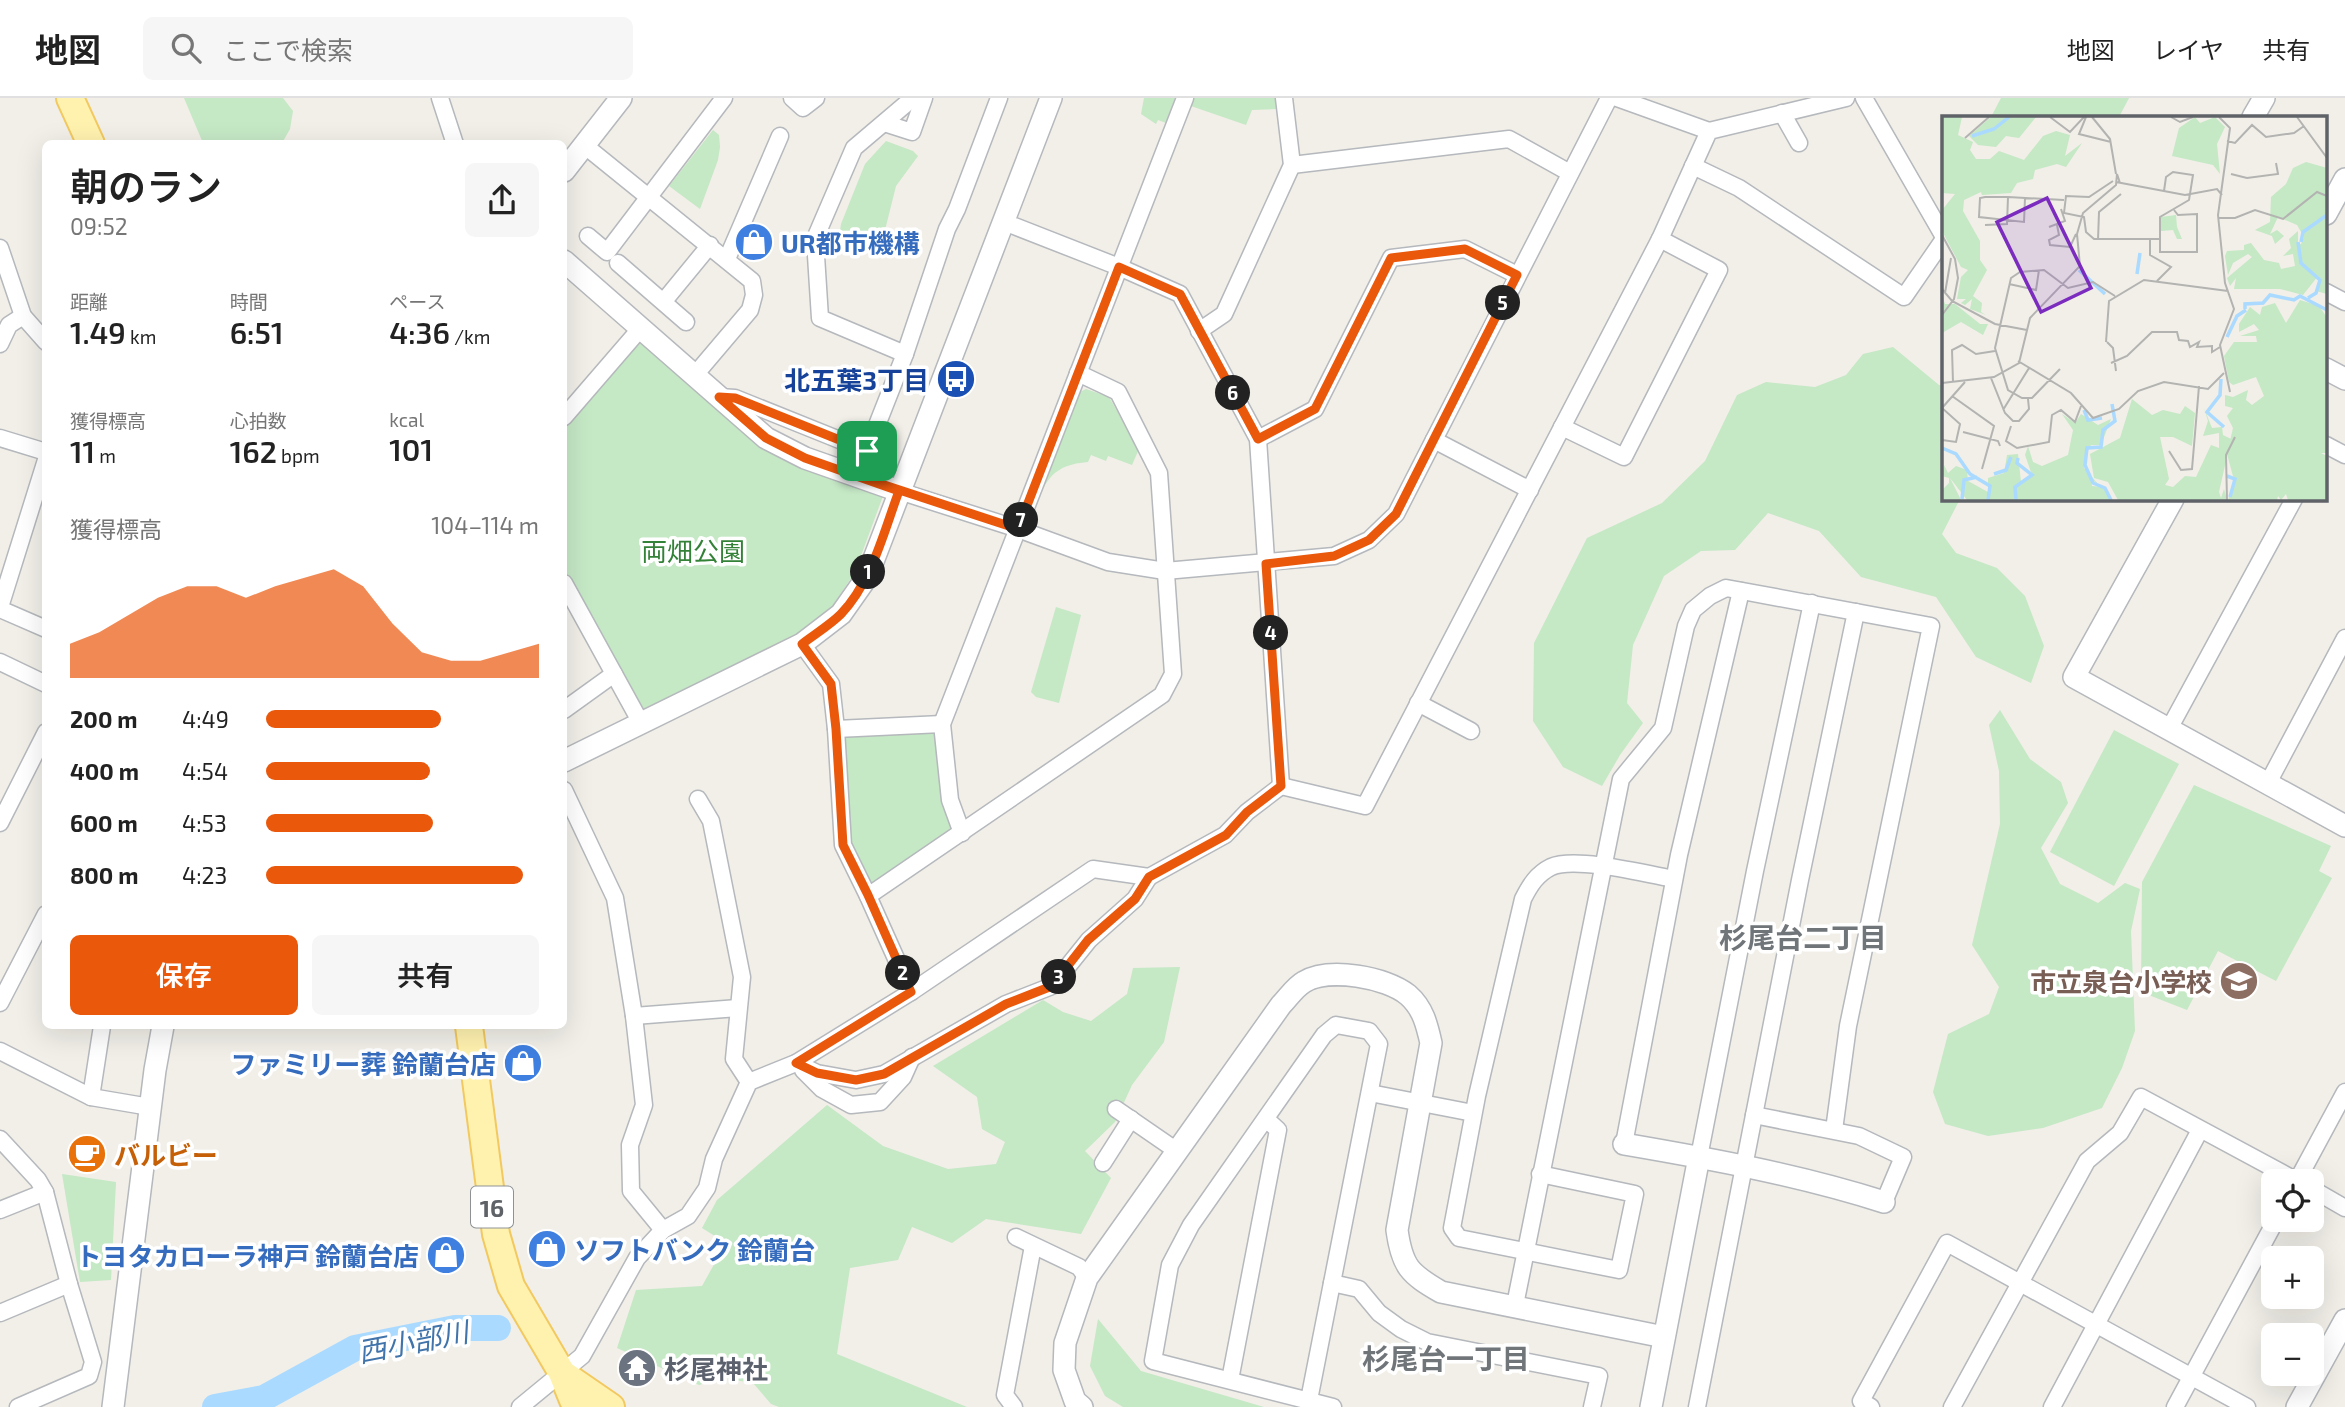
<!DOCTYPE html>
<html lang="ja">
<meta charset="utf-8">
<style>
:root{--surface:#fff;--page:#f6f6f6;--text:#222;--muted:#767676;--line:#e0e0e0;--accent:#ea580c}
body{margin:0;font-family:"Exo 2","Noto Sans JP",sans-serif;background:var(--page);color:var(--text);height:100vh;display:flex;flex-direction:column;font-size:26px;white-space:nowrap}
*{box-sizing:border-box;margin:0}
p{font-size:23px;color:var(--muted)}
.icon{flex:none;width:38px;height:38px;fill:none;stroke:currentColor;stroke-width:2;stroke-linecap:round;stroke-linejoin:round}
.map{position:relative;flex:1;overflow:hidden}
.drawer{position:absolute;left:42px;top:42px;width:525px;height:889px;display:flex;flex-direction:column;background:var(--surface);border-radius:10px;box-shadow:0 7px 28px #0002}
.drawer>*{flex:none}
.controls{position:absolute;left:2261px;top:1071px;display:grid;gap:14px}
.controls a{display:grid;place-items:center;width:63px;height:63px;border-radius:10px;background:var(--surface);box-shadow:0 7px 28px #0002;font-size:35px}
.pin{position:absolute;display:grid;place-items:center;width:60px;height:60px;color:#fff;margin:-30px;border-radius:14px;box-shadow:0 4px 10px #0006}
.km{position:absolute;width:35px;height:35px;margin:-18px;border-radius:50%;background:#222;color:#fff;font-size:19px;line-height:35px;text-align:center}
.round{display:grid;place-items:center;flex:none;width:74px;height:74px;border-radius:10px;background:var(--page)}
.summary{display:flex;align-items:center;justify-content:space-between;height:119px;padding:0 28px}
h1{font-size:38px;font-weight:600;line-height:52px}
.metrics{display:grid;grid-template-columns:repeat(3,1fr);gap:10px;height:119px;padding:7px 28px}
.metrics div{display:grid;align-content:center}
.metrics b{font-size:30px;font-weight:600}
.metrics small{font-size:19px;font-weight:400}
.metrics p{font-size:19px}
.chart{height:196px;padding:14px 28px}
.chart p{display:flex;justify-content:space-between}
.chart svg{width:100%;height:126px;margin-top:7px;fill:var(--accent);opacity:.7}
.cta{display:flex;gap:14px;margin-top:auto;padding:14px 28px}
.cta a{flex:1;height:80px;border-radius:10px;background:var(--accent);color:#fff;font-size:28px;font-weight:600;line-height:80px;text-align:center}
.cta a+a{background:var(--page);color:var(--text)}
ul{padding:0 28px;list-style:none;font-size:23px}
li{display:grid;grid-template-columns:112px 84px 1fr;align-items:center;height:52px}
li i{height:18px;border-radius:9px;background:var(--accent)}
header{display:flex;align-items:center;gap:42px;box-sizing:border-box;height:98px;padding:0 35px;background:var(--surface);border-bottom:2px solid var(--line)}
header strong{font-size:33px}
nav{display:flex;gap:38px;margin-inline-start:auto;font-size:24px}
.search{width:490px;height:63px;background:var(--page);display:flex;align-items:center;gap:18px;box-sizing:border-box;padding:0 24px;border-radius:10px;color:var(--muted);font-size:26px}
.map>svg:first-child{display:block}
</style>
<header>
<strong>地図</strong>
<div class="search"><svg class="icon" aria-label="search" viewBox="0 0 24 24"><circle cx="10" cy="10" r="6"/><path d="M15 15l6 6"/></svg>ここで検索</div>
<nav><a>地図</a><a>レイヤ</a><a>共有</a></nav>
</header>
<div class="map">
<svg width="2345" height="1309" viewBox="0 0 2345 1309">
<rect width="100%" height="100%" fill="#f1efe8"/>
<g fill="#c5e8c5">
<polygon points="184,0 283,0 293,13 290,31 282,45 203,45"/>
<polygon points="1144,0 1175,0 1166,25 1158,22 1156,26 1141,16"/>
<polygon points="1190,0 1275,0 1276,11 1252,12 1246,27 1188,7"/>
<polygon points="2001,0 2129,0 2119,19 1991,19"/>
<polygon points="713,32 719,37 720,49 718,62 700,111 669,88"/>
<polygon points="886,43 913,53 918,58 896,88 883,140 862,142 839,139 841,126 865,66"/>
<polygon points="640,240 746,338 800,370 883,398 855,474 828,515 794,541 642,615 564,474 564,329"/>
<polygon points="1893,249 1939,287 1944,287 1944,401 1960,401 1942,436 1956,455 1997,470 2025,498 2044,548 2031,585 1976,559 1936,499 1861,479 1819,433 1768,415 1735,452 1701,453 1664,478 1633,547 1627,605 1643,625 1620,657 1602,688 1563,669 1533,623 1534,545 1587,440 1662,405 1705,363 1737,297 1766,284 1815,289 1846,277 1863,256"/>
<path d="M1086,291L1109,299L1139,351L1132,367L1108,358L1106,363L1091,357L1088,364C1065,366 1052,372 1042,393L1039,392L1076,296Z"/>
<polygon points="1056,509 1081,517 1059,605 1036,599 1031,594"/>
<polygon points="2000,612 2030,661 2061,684 2068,705 2041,750 2060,786 2098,805 2125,785 2140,791 2131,833 2135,933 2122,970 2102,1010 2043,1030 1988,1038 1945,1026 1933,994 1948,936 1989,916 1999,889 1972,847 2000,726 1999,673 1989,627"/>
<polygon points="928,631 937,639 942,703 957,734 875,786 864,782 846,746 842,644 849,636"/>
<polygon points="2114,632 2179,666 2114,788 2050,754"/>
<polygon points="2194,687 2331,748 2319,773 2332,780 2276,883 2218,853 2187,912 2141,894 2142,784"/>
<polygon points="1180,869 1164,944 1132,987 1115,1024 1085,1053 1111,1080 1081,1136 986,1121 952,1145 912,1129 898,1162 850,1170 837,1256 967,1309 779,1309 771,1306 753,1285 722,1280 699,1287 617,1250 636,1192 702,1188 726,1145 702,1130 717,1102 827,1007 883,1048 948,1071 996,1066 1005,1044 982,1031 977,999 933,968 1043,902 1063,914 1091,923 1127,896 1133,870"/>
<polygon points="62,1076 116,1084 111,1182 80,1184"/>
<polygon points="1098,1221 1141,1273 1264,1309 1123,1309 1105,1298 1090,1268"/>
</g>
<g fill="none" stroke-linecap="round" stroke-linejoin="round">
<polyline stroke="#aadaff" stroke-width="26" points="215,1309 264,1300 355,1250 455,1230 498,1230"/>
<g stroke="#b5b8bc" stroke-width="19">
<g id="minor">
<polyline points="440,0 455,46"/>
<polyline points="792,0 803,10 816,0"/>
<polyline points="1617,0 1709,33"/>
<polyline points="1864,0 1944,139"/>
<polyline points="1782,15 1799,45"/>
<polyline points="884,25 912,34 924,0"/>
<polyline points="584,47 752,183 754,197 750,212 694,278"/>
<polyline points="1292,67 1509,41 1570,75"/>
<polyline points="1693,68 1739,90 1904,199 1944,141"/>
<polyline points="1004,124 1119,169 1180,196 1258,341 1281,688"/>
<polyline points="588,138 607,154 724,0"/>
<polyline points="0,150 23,218 46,244"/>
<polyline points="727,161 780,38"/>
<polyline points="618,165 686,224"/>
<polyline points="2326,194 2345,204"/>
<polyline points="664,203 710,147"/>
<polyline points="1199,233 1224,216 1292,67 1284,0"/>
<polyline points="0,246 9,227 23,218"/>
<polyline points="905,256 820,220 815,142 817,136 854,50 913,0"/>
<polyline points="719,299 735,300 867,353"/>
<polyline points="564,319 640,231"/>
<polyline points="1562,329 1624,359 1719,172 1660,141"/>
<polyline points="0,340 46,354"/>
<polyline points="1258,341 1315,311 1391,160 1465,151 1517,177"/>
<polyline points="1434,342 1530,392"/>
<polyline points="2326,347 2345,357"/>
<polyline points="857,378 905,256 947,131 957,111 999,0"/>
<polyline points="899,393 1018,431 1108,464 1165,473 1334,458 1369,442 1396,416 1609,0"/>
<polyline points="564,485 641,625"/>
<polyline points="0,509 46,362"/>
<polyline points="0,511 46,531"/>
<polyline points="802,546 831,586 836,631 843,747 868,798 911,894"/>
<polyline points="0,564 46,586"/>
<polyline points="1418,605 1471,633"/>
<polyline points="564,612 614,576"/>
<polyline points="836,631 942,626"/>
<polyline points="2169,631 2294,401"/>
<polyline points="2268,685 2345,540"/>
<polyline points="1281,688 1365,708 1660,141 1709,33 1846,0"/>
<polyline points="564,692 615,800 634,918 644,1007 630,1047 631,1093 663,1132"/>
<polyline points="698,701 711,723 742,879 734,961 749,984"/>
<polyline points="0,725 46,634"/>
<polyline points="962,735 950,702 942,626 1185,0"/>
<polyline points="868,798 1162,597 1173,576 1159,375 1118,294 1078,275"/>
<polyline points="0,905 46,816"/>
<polyline points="634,918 738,910"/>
<polyline points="0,953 91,999 150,1009"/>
<polyline points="796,965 817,975 856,982 884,976 1006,906 1052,888 1089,842 1135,801 1149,779"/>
<polyline points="803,972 822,991 851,1007 880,1004 903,979 912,959"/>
<polyline points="1370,995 1473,1015"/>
<polyline points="91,999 102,928"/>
<polyline points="1116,1011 1177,1053"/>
<polyline points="1754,1017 1859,1038 1903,1059 1884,1104"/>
<polyline points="0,1041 38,1082 45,1094 69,1186 93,1264 89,1278 18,1309"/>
<polyline points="1624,1046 1679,757 1741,493"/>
<polyline points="1699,1059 1755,773 1812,505"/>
<polyline points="1103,1065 1131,1021"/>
<path d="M1540,1076L1635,1096L1619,1172L1459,1140L1452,1130L1477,998L1523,801C1530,787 1537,776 1551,769C1575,758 1647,776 1674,781"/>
<polyline points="2297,1083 2345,994"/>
<polyline points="2312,1091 2345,1110"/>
<polyline points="0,1112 45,1094"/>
<polyline points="1016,1139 1079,1169 1087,1180"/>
<polyline points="1332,1185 1359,1191 1379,1215 1401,1231 1427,1244 1599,1278 1592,1309"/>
<polyline points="1515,1207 1621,681 1663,630 1686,528 1693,512 1710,498 1726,490 1931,528 1848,928 1834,1032"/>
<polyline points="0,1215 69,1186"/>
<polyline points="1230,1282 1278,1032 1266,1021"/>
<polyline points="1309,1302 1379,946 1369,933 1336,927 1324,937 1191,1127 1170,1167 1153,1263 1333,1309"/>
<polyline points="520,1309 582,1258 637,1160 663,1132 688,1118 707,1090 714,1061 749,984 796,965 911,894 1093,771 1149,779 1225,737 1247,714 1281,688"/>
<polyline points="1014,1309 1005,1297 1033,1148"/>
<polyline points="1697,1309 1800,782 1856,514"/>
<polyline points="1871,1309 1861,1303 1947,1145 2247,1309"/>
<polyline points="1952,1309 2087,1063 2120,1035 2141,999 2297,1083"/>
<polyline points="2052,1309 2200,1032"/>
<polyline points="2175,1309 2276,1122"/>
</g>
</g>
<g stroke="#b5b8bc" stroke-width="24">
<g id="tertiary">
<polyline points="2253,19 2264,0"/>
<polyline points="564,73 621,0"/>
<polyline points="2326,116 2345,81"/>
<polyline points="564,163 766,340 805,360 899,393"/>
<polyline points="2326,271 2345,281"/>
<polyline points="2173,401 2074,579 2345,728"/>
<polyline points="564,663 802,546 841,516 867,479 1051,0"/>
<path d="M1624,1046C1712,1061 1799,1077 1884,1104"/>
<polyline points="113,1309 155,972 163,928"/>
<path d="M1082,1309L1075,1303L1064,1272L1065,1245L1087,1180L1281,907C1288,900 1295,889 1304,884C1329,869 1386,879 1408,897C1423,910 1427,927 1431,945L1397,1132C1402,1169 1410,1176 1441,1194L1664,1239"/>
<polyline points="1651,1309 1699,1059"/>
<polyline points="2297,1309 2345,1222"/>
</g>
</g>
<g stroke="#f2c960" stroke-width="30">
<g id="primary">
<polyline points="70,0 91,46"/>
<polyline points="469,928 496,1136 511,1188 562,1275 573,1302 581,1309"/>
<polyline points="563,1276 611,1309"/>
</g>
</g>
<use href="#minor" stroke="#fff" stroke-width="16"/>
<use href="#tertiary" stroke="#fff" stroke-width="21"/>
<use href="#primary" stroke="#fff2af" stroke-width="26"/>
</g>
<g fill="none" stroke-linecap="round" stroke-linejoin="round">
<g stroke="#fff" stroke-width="14">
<path id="route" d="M867,353L735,300L719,299L766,340L805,360L899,393C884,433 872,484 841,516C830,527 815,536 802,546L831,586L836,631L843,747L868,797L911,894L796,965L817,975L856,982L884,976L1006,906L1052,888L1088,842L1135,801L1149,779L1226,737L1247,714L1281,688L1266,466L1334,458L1369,442L1396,416L1517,177L1465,151L1391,160L1315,311L1258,341L1180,196L1119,169L1018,431L857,378L867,353"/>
</g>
<use href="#route" stroke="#ea580c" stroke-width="9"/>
</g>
<defs>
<g id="shop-disc" transform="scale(2.0125)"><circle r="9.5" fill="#3f7fe0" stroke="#fff"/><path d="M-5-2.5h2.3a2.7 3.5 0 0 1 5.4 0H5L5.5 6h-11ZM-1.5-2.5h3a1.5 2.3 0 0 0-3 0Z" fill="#fff"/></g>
<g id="bus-disc" transform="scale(2.0125)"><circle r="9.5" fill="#1a4fb4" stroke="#fff"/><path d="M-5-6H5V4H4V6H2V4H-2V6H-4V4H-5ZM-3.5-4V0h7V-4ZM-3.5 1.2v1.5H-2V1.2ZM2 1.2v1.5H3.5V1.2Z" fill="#fff"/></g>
<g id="school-disc" transform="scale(2.0125)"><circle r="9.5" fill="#8d6e63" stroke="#fff"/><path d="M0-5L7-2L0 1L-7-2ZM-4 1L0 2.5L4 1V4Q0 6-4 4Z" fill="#fff"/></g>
<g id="cafe-disc" transform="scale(2.0125)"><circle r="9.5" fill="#e8710a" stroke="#fff"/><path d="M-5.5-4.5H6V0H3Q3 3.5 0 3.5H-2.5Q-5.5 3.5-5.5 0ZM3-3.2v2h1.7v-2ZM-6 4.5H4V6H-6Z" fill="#fff"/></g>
<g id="temple-disc" transform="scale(2.0125)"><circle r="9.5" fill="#6b7280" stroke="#fff"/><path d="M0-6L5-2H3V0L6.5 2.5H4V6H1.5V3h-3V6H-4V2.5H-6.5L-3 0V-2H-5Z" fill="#fff"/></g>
</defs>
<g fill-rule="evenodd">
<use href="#shop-disc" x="754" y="144"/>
<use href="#bus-disc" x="956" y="281"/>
<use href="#school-disc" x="2239" y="883"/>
<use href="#shop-disc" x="523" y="965"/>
<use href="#cafe-disc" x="87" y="1056"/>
<use href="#shop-disc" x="547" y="1151"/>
<use href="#shop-disc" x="446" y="1157"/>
<use href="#temple-disc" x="637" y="1270"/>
</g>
<g text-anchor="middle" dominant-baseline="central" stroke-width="7" stroke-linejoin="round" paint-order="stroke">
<rect fill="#fff" stroke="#8f9295" stroke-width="2" x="471" y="1088.5" width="42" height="41" rx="5"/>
<g font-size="24" font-weight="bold" fill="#5f6368">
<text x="492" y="1109">16</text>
</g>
<g font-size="26" font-weight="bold" fill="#366cbe" stroke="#fff" text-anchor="start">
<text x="781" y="144">UR都市機構</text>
<text x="496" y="965" text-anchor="end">ファミリー葬 鈴蘭台店</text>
<text x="574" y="1151">ソフトバンク 鈴蘭台</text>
<text x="419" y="1157" text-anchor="end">トヨタカローラ神戸 鈴蘭台店</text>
</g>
<g font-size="26" font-weight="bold" fill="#164399" stroke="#fff" text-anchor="end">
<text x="929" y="281">北五葉3丁目</text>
</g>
<g font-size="26" fill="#348238" stroke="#fff">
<text x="693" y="452">両畑公園</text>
</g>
<g font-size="26" font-weight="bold" fill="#785e54" stroke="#fff" text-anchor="end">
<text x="2212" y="883">市立泉台小学校</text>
</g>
<g font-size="26" font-weight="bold" fill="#c56008" stroke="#fff" text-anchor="start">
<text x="114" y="1056">バルビー</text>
</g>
<g font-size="26" font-weight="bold" fill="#5b616d" stroke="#fff" text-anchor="start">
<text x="664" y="1270">杉尾神社</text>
</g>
<g font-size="28" font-weight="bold" fill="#70757a" stroke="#fff">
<text x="1803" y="839">杉尾台二丁目</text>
<text x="1446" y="1260">杉尾台一丁目</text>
</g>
<g font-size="28" font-style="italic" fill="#4174aa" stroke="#fff">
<text transform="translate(413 1243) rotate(-11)">西小部川</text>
</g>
</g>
<g transform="translate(1942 18)">
<rect width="385" height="385" fill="#f1efe8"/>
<path d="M0,1H20L16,19L31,26L28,34L34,43H48L57,35L82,44L101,20L114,15L128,19L123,40L140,27L124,51L115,48L93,54L91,63L75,67L69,77L40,79L39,76L22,84L21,95L38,125V144L45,154L31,180L40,187L39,196L44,199L28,193L30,183L23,189L19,187L24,183H15L19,161L26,154L19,151L0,115V94L13,78L0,77ZM49,1H94L77,22L64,20L54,31L36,29L27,20ZM253,1L258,7L273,1L283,11L275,28L278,58L271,49L230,40L237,12ZM364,46L385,52V178L374,175L379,165L376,160L361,179L338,173H292L294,162L288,170L285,162L310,141L306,138L291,147L286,159L283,140L285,135L302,134V129L309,127L322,144L337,147L339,153L353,150L351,138L341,140L349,132L347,123L356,115V129L359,128L362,121L355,109L336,101L328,118L335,114L342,120L333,128L330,120L313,114L328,106L329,81L344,68L351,52ZM234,99L235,111L240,123H235L231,114L219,115V101ZM0,179L3,188H13L38,208H46L41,219L19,206L0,217ZM358,184L377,190L384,200L385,337H379L385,340V384H346L344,378L339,384L336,380L335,384H286L292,364L285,338L291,312L285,300L291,292L283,290V279L291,281L306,274L304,284L310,289L322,280L314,261L291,269L287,266L282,240L292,226H315L314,220H298L317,214L312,208L297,216V208L308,191L318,199L320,191L333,187L344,207ZM190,283L210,299L221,294L238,298L243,290L253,297L250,330L231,321H218L227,363L223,369L231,371L243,360L254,361L269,329L277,332V317L261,320L266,305L262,292L270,312L280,311L281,319L289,323L277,376L279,382L282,373L285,384H176L166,366L152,362L148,338L178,322ZM120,298L133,307L139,298L156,309L169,303L159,329H149L145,336L142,352L156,368L149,363L150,370L161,371L170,384H25L8,362L19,384H0V374L7,367V362L0,360L2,349L6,357L14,350L25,354L26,365L46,376V362L62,357L65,339L76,338L79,366L90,359L83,339L86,330L91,346L100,350L126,339L131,314Z" fill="#c5e8c5"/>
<path fill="none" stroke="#aadaff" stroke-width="3.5" d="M30,20L52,13L67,1M356,126L359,147L378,164L374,177L366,182M359,126L361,116L385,99M137,154L163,178M195,158L198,137M303,193V188L321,187L328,179L352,184L358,180L385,194M285,221L295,200L304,194M279,263L278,279L265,296L282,311M142,294L146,304L160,302M0,332L14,338L28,358L48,370L46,384M52,358L64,354L69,341M285,360L293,363L288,381M20,383L22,364L35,361M74,384L73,371L90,359L75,347L76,342M169,384L163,372L151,367L143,349L145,332L159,331L161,314L173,305L170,288"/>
<path fill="none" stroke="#b3b3b1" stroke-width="2" d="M108,1L128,16L142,1M144,1L137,18L169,26M150,1L168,23L174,58M229,1L238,6L251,1M277,1L288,12L276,99L283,167L292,193L278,229L288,276M355,1L385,42M23,22L47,1M285,25L293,27L310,9L324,21L352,17L362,10M289,58L305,62L336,58L334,47M171,65L147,81L124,80L122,97L142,101L144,116L152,123H218M174,66L243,79L275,73L280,79M222,75L224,61L231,56L251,59L247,84L218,101V136H255V98L236,99L232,94M83,82L82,106L37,101L38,82L43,81H66L122,84M276,102H293L313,94L341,103L375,76L385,80M43,109L65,108L66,81M115,109L117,119L107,124L108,129L128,131L134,118M107,111L123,105L119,93M0,119L13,143L16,162L12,183L0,199M208,123V139L229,151L215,165M156,124L157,96L179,78M67,168L94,174L97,154M0,173L10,185L53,208L85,214M3,177L9,142M164,226L167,185L202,164L286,175M165,226L171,232L174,255M76,245L129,277L151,302L177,293L196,275L222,266L266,273L282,257M169,247L185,240L210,216H235L237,224L246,225L248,231L257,226L255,231L270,230V236L278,231M118,253L90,282H80L66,274L53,232L69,162L78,156L102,154L126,172L151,166L173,180M49,262L63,297L71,305H77L87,293L86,283M11,266L10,234L20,229L34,238L53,235M0,267L52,261L77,247L88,202L138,150L135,118L141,97L174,69L175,58L178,67M10,280L52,310L40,353M61,294L87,252M69,310L64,325L75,332L107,326L110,299L119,294L133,306L139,290M21,316L56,325L58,330M0,324L14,326L18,308L0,292L23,266M227,335L239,354L250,353L257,270M285,384L284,339L293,321"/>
<path fill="#7b2cbf" fill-opacity="0.15" stroke="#7b2cbf" stroke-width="3.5" d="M105,82L149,172L99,196L55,106Z"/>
<rect width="385" height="385" fill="none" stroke="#5f6368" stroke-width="3.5"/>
</g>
</svg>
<div class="controls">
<a><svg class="icon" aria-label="locate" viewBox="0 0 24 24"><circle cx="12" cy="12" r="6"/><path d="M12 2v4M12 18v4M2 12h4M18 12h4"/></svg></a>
<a>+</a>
<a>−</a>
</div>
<div class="pin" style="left:867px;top:353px;background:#1e9e55"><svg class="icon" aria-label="arrive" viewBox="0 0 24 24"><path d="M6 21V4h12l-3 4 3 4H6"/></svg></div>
<b class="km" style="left:868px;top:474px">1</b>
<b class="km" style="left:903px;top:875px">2</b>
<b class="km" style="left:1059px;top:879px">3</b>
<b class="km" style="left:1271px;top:535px">4</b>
<b class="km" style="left:1503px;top:205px">5</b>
<b class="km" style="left:1233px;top:295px">6</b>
<b class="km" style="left:1021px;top:422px">7</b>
<section class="drawer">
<div class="summary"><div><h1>朝のラン</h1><p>09:52</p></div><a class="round"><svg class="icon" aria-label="share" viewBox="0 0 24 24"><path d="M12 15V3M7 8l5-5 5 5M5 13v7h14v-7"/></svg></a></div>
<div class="metrics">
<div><p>距離</p><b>1.49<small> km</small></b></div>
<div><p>時間</p><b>6:51</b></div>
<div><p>ペース</p><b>4:36<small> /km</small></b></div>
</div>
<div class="metrics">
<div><p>獲得標高</p><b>11<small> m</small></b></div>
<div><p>心拍数</p><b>162<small> bpm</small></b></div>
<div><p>kcal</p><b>101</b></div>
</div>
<div class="chart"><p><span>獲得標高</span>104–114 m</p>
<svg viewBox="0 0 160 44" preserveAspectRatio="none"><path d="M0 44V32L10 28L20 22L30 16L40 12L50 12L60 16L70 12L80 9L90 6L100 12L110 25L120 35L130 38L140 38L150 35L160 32V44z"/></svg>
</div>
<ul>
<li><b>200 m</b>4:49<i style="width:64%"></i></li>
<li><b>400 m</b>4:54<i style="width:60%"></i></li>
<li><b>600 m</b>4:53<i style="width:61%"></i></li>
<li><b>800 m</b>4:23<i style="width:94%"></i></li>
</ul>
<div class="cta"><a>保存</a><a>共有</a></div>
</section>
</div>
